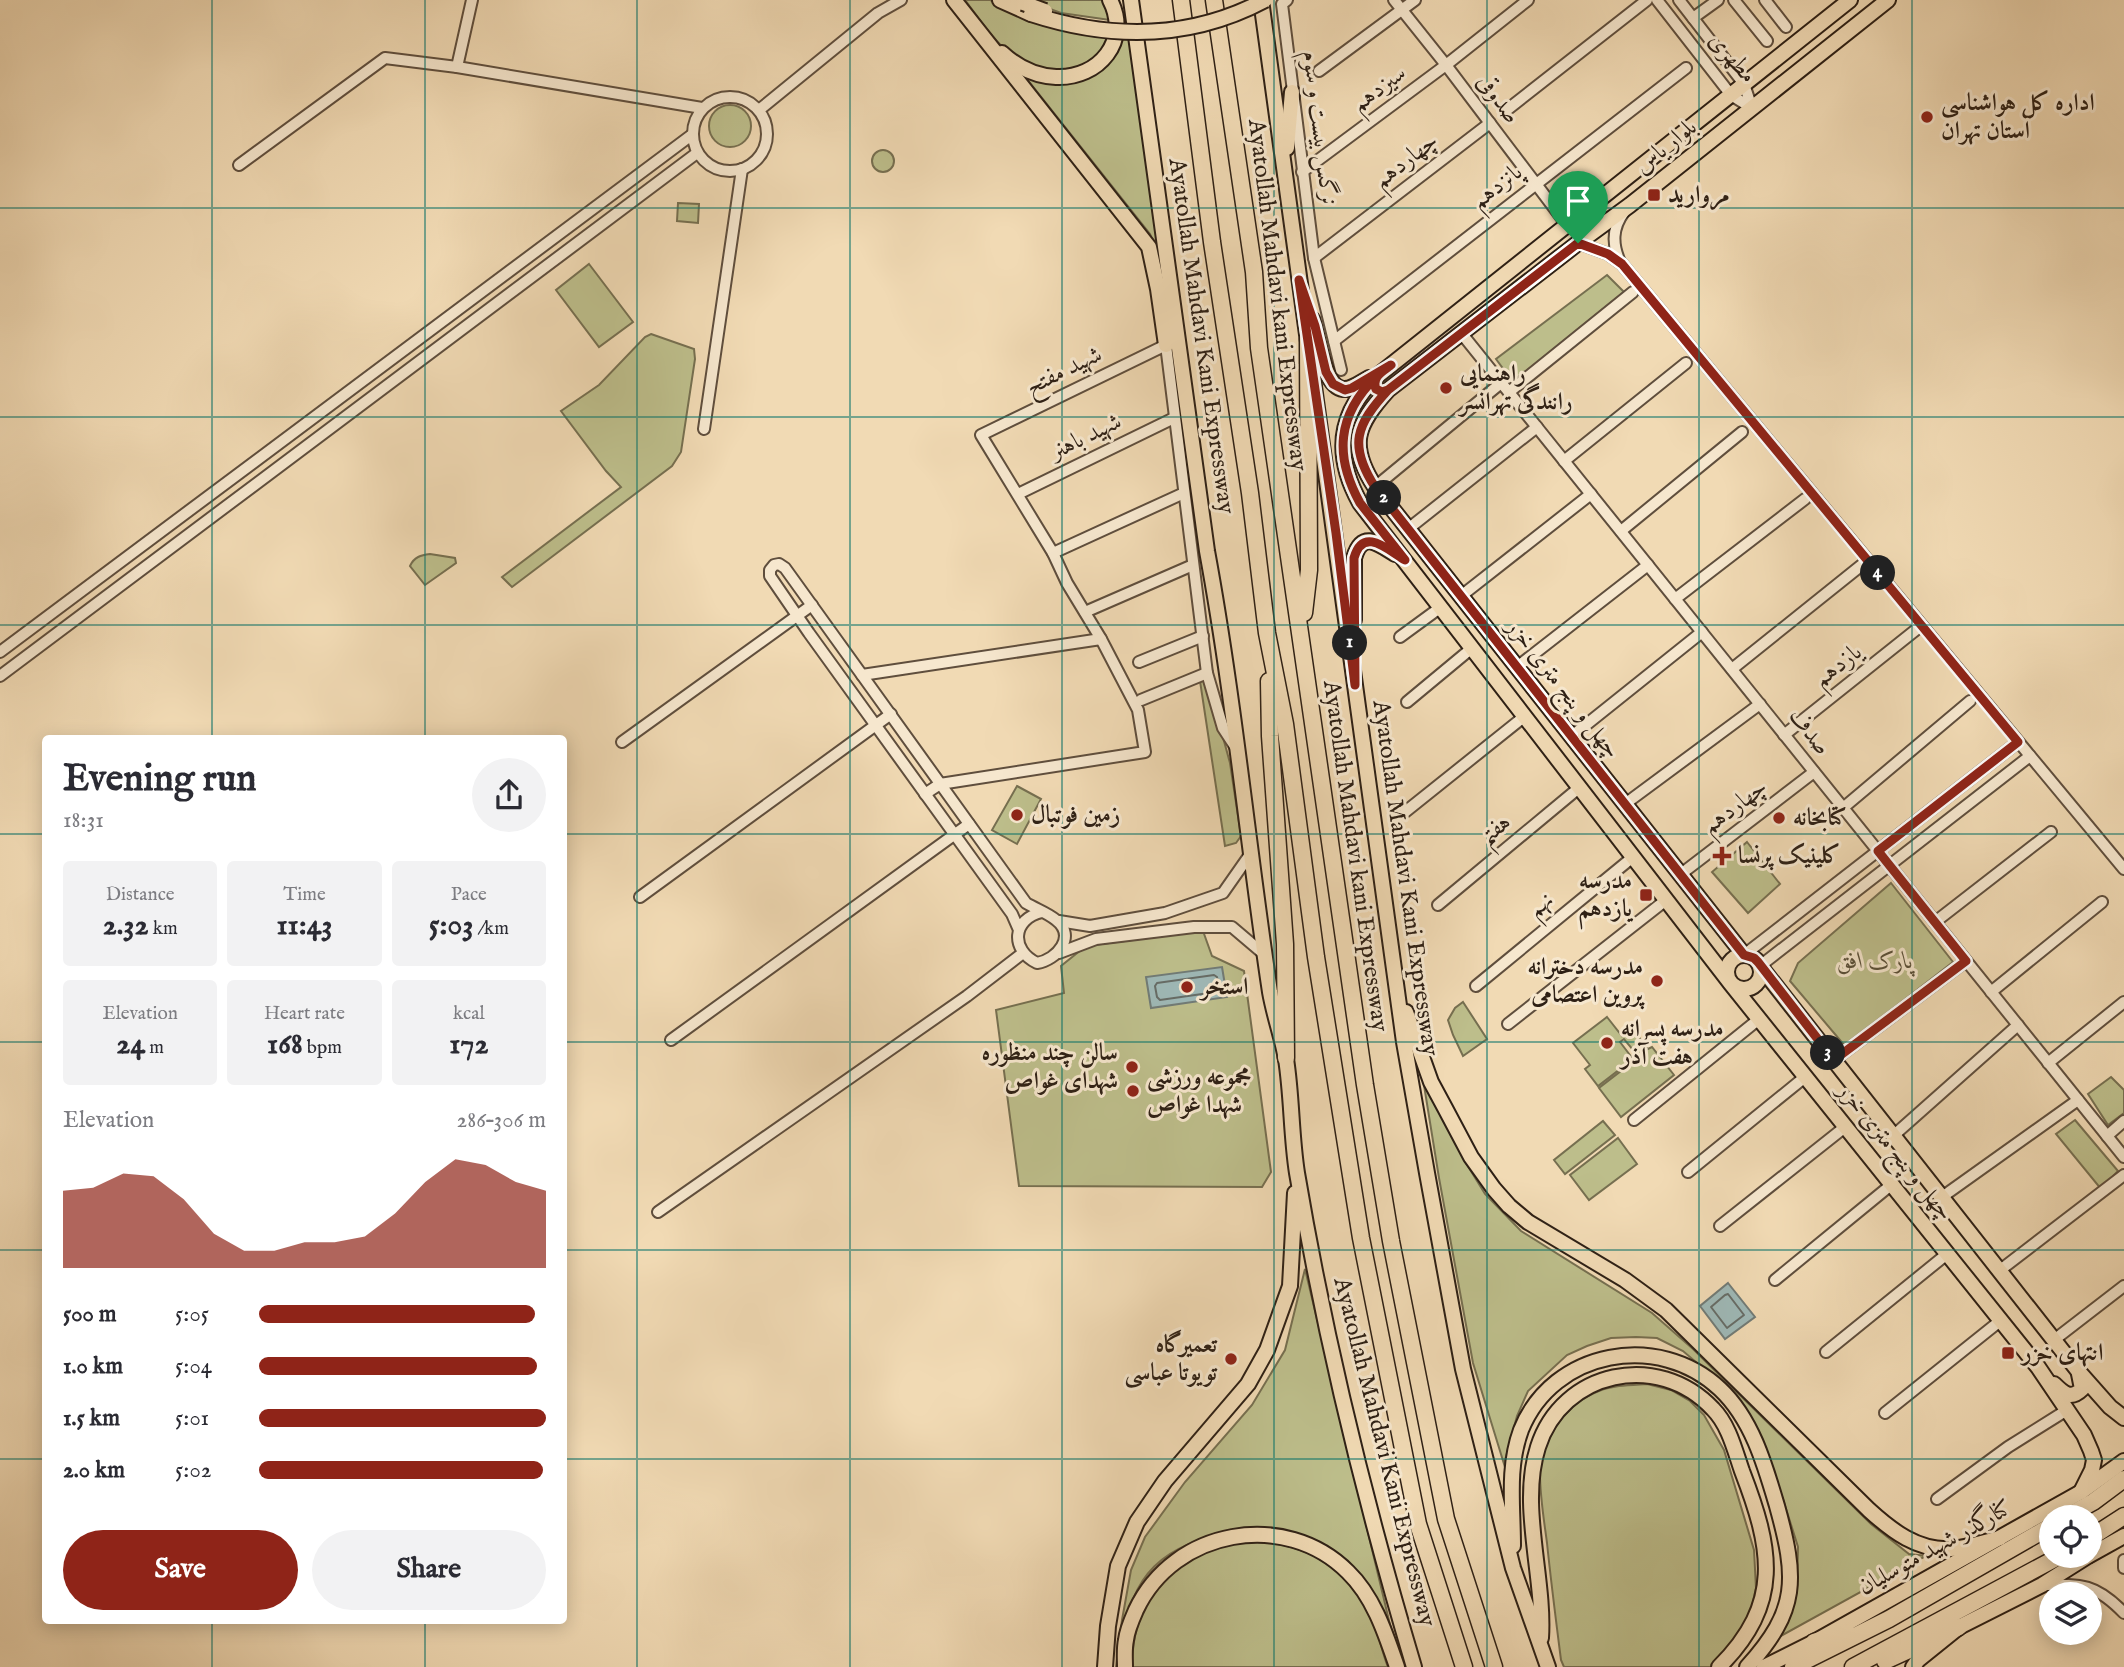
<!DOCTYPE html>
<meta charset="utf-8">
<style>
:root{--surface:#fff;--page:#f2f2f3;--text:#2b2b33;--muted:#7c7c81;--accent:#8f2418}
body{margin:0;font-family:"IM FELL English",Amiri,serif;background:var(--page);color:var(--text);height:100vh;display:flex;flex-direction:column;font-size:26px;white-space:nowrap}
*{box-sizing:border-box;margin:0}
p{font-size:23px;color:var(--muted)}
.icon{flex:none;width:38px;height:38px;fill:none;stroke:currentColor;stroke-width:2;stroke-linecap:round;stroke-linejoin:round}
.map{position:relative;flex:1;overflow:hidden}
.side{position:absolute;left:42px;top:735px;width:525px;height:889px;display:flex;flex-direction:column;background:var(--surface);border-radius:7px;box-shadow:0 4px 18px #0003}
.side>*{flex:none}
.fabs{position:absolute;left:2039px;top:1505px;display:grid;gap:14px}
.fabs a{display:grid;place-items:center;width:63px;height:63px;border-radius:50%;background:var(--surface);box-shadow:0 4px 18px #0003;font-size:35px}
.pin{position:absolute;display:grid;place-items:center;width:60px;height:60px;color:#fff;margin:-72px -30px;border-radius:50% 50% 50% 0;rotate:-45deg;box-shadow:0 0 7px #0007}
.pin .icon{rotate:45deg}
.km{position:absolute;width:35px;height:35px;margin:-18px;border-radius:50%;background:#222;color:#fff;font-size:19px;line-height:35px;text-align:center}
.round{display:grid;place-items:center;flex:none;width:74px;height:74px;border-radius:37px;background:var(--page)}
.overview{display:flex;align-items:center;justify-content:space-between;height:119px;padding:0 21px}
h1{font-size:38px;font-weight:800;line-height:52px}
.figures{display:grid;grid-template-columns:repeat(3,1fr);gap:10px;height:119px;padding:7px 21px}
.figures div{display:grid;align-content:center;border-radius:7px;background:var(--page);text-align:center}
.figures b{font-size:30px;font-weight:800}
.figures small{font-size:19px;font-weight:400}
.figures p{font-size:19px}
.chart{height:196px;padding:14px 21px}
.chart p{display:flex;justify-content:space-between}
.chart svg{width:100%;height:126px;margin-top:7px;fill:var(--accent);opacity:.7}
.button{display:flex;gap:14px;margin-top:auto;padding:14px 21px}
.button a{flex:1;height:80px;border-radius:42px;background:var(--accent);color:#fff;font-size:28px;font-weight:800;line-height:80px;text-align:center}
.button a+a{background:var(--page);color:var(--text)}
ul{padding:0 21px;list-style:none;font-size:23px}
li{display:grid;grid-template-columns:112px 84px 1fr;align-items:center;height:52px}
li i{height:18px;border-radius:9px;background:var(--accent)}
.map>svg:first-child{display:block}
</style>
<div class="map">
<svg width="2124" height="1667" viewBox="0 0 2124 1667">
<rect width="100%" height="100%" fill="#f1dab4"/>
<filter id="stains"><feTurbulence type="fractalNoise" baseFrequency=".00286" numOctaves="4"/><feColorMatrix values="0 0 0 0 .2 0 0 0 0 .09 0 0 0 0 .02 0 0 0 .5 -.17"/></filter>
<radialGradient id="worn" r=".72"><stop offset=".6" stop-color="#630" stop-opacity="0"/><stop offset="1" stop-color="#630" stop-opacity=".3"/></radialGradient>
<g fill="#bdbe8b" stroke="#766f50" stroke-width="2">
<path d="M965,0H990L1005,9L1060,29L1110,38C1107,44 1104,52 1098,56C1071,79 1033,73 1007,51C991,38 978,17 965,0Z"/>
<polygon points="1026,0 1103,0 1110,20 1061,13"/>
<polygon points="1122,38 1130,38 1161,261 1150,234 1023,74 1079,81"/>
<circle cx="730" cy="126" r="21"/>
<circle cx="883" cy="161" r="11"/>
<polygon points="678,203 699,204 698,223 677,221"/>
<polygon points="589,264 633,322 599,347 556,290"/>
<polygon points="1607,275 1624,292 1513,382 1496,359"/>
<polygon points="651,334 694,349 695,359 681,452 672,466 512,587 502,577 621,487 606,471 561,411 599,385 645,337"/>
<path d="M430,554L455,558L456,563L425,585L410,566C414,557 421,555 430,554Z"/>
<polygon points="1207,679 1230,763 1241,836 1236,843 1225,846 1200,681"/>
<polygon points="1017,786 1041,799 1017,844 992,830"/>
<polygon points="1747,842 1780,884 1748,913 1712,872"/>
<polygon points="1891,883 1953,962 1845,1046 1790,981 1798,963"/>
<polygon points="1203,931 1212,956 1244,971 1271,1172 1262,1187 1019,1186 996,1010 1064,993 1061,966 1086,946"/>
<polygon points="1463,1002 1487,1039 1463,1056 1453,1035 1448,1020 1455,1008"/>
<polygon points="1607,1017 1622,1036 1632,1028 1648,1049 1652,1047 1674,1075 1621,1117 1599,1088 1639,1057 1624,1039 1620,1042 1633,1059 1598,1086 1585,1069 1590,1065 1573,1043"/>
<polygon points="2111,1077 2124,1090 2124,1113 2108,1125 2088,1094"/>
<polygon points="1423,1079 1466,1163 1485,1194 1521,1231 1652,1313 1693,1349 1871,1524 1909,1554 1926,1556 1779,1637 1790,1617 1797,1590 1798,1547 1783,1499 1761,1438 1749,1414 1724,1386 1683,1351 1657,1338 1636,1337 1611,1338 1587,1346 1567,1355 1528,1391 1517,1416 1504,1464 1473,1363 1439,1178"/>
<polygon points="2075,1120 2118,1171 2101,1189 2056,1134"/>
<polygon points="1603,1121 1615,1135 1565,1174 1554,1160"/>
<polygon points="1618,1138 1637,1164 1589,1200 1570,1175"/>
<path d="M1305,1269L1392,1633C1377,1603 1365,1575 1338,1554C1317,1539 1291,1538 1266,1536C1254,1534 1241,1531 1229,1532C1219,1532 1208,1538 1198,1541C1136,1561 1125,1608 1119,1667H1116L1122,1620L1131,1570L1145,1537L1185,1482L1252,1405L1285,1350Z"/>
<path d="M1647,1384L1671,1390L1690,1401L1704,1415L1724,1450L1754,1550L1756,1588L1750,1615L1723,1658L1711,1667H1564L1561,1660C1556,1621 1551,1582 1547,1543C1544,1520 1540,1497 1540,1474C1541,1439 1567,1403 1599,1391C1614,1385 1631,1385 1647,1384Z"/>
<path d="M1238,1541C1299,1540 1341,1560 1371,1616C1379,1632 1381,1650 1388,1667H1132C1132,1625 1148,1589 1183,1565C1189,1561 1195,1555 1201,1553C1213,1548 1226,1545 1238,1541Z"/>
</g>
<g fill="#9eb8b6" stroke="#717b76" stroke-width="2">
<polygon points="1222,967 1227,997 1151,1008 1146,977"/>
<polygon points="1728,1283 1755,1317 1725,1339 1700,1306"/>
</g>
<g fill="none" stroke-linecap="round" stroke-linejoin="round">
<g stroke="#666c66" stroke-width="2">
<polygon points="1214,975 1217,977 1219,988 1216,992 1160,1000 1157,997 1155,986 1157,983"/>
<polygon points="1728,1294 1744,1315 1727,1328 1711,1307 1725,1295"/>
</g>
<g stroke="#5f4e3d" stroke-width="14">
<g id="minor">
<polyline points="1287,0 1282,4 1314,258 1341,370"/>
<polyline points="1394,0 1446,65 1567,225"/>
<polyline points="1657,0 1731,95 1752,108"/>
<polyline points="1679,0 1744,84 1752,108"/>
<polyline points="1734,0 1767,41"/>
<polyline points="1765,0 1786,27"/>
<polyline points="1693,18 1718,0"/>
<polyline points="457,67 472,0"/>
<polyline points="1319,71 1415,0"/>
<circle cx="730" cy="134" r="37"/>
<polyline points="1508,109 1647,0"/>
<polyline points="759,110 878,13 901,0"/>
<polyline points="239,165 385,58 457,67 702,108"/>
<polyline points="1302,172 1446,65 1528,0"/>
<polyline points="1578,243 1608,254 1622,264 2124,869"/>
<polyline points="1314,258 1490,123"/>
<path d="M1620,262C1612,244 1612,228 1624,212"/>
<polyline points="1462,334 2124,1157"/>
<polyline points="1334,341 1686,68"/>
<polyline points="1509,392 1633,292"/>
<polyline points="704,429 742,169"/>
<polyline points="1564,461 1686,363"/>
<polyline points="1375,487 1501,383"/>
<polyline points="1018,494 1174,418"/>
<polyline points="1408,529 1537,427"/>
<polyline points="1621,531 1742,432"/>
<polyline points="1053,553 1184,493"/>
<polyline points="1461,596 1591,494"/>
<polyline points="1675,599 1805,499"/>
<polyline points="1085,612 1193,565"/>
<polyline points="1400,637 1441,607"/>
<polyline points="0,652 693,134"/>
<polyline points="1139,662 1203,636"/>
<polyline points="1517,667 1648,565"/>
<polyline points="1732,669 1863,564"/>
<polyline points="862,675 1101,639"/>
<polyline points="0,676 697,153"/>
<polyline points="1141,700 1207,673"/>
<polyline points="1407,702 1472,648"/>
<polyline points="1784,735 1917,629"/>
<polyline points="1572,736 1702,632"/>
<polyline points="622,742 812,605"/>
<polyline points="925,794 940,784 1145,752 1138,710 1101,639 1067,583 1053,553 981,435 1166,345 1207,673 1223,728 1236,748"/>
<polyline points="1625,804 1760,704"/>
<polyline points="1843,808 1970,701"/>
<polyline points="1405,812 1525,716"/>
<polyline points="1681,874 1814,772"/>
<polyline points="640,897 891,714"/>
<polyline points="1438,905 1580,787"/>
<polyline points="1059,921 1090,926 1165,913 1223,893 1251,853"/>
<polyline points="1935,922 2051,832"/>
<path d="M1019,930L1012,914L809,633L770,576V570L774,565L779,564L785,568L1026,903C1036,909 1048,913 1056,920C1077,936 1057,960 1037,963C1010,950 1012,919 1042,912"/>
<polyline points="1059,953 1096,939 1194,927 1232,927 1265,955"/>
<polyline points="1744,955 2018,742"/>
<polyline points="1760,966 2030,756"/>
<polyline points="1476,986 1633,857"/>
<polyline points="1991,992 2102,902"/>
<polyline points="1508,1024 1666,900"/>
<polyline points="671,1040 969,824"/>
<polyline points="1834,1060 1966,961"/>
<polyline points="2048,1063 2124,1002"/>
<polyline points="1634,1120 1759,1019"/>
<polyline points="1893,1136 2018,1025"/>
<polyline points="2107,1136 2124,1121"/>
<polyline points="1688,1172 1805,1077"/>
<polyline points="1942,1197 2078,1100"/>
<polyline points="658,1212 967,996 1023,953"/>
<polyline points="1720,1226 1845,1127"/>
<polyline points="1999,1271 2124,1175"/>
<polyline points="1775,1280 1891,1185"/>
<polyline points="2054,1340 2124,1286"/>
<polyline points="1826,1352 1947,1254"/>
<polyline points="1885,1413 2000,1321"/>
<polyline points="1937,1499 2008,1447 2067,1410"/>
<polyline points="2124,1560 2124,1568"/>
<path d="M2044,1585C2082,1584 2096,1584 2124,1613"/>
</g>
</g>
<g stroke="#2e2015" stroke-width="18">
<g id="major">
<polyline points="954,0 1149,247 1158,289 1166,345"/>
<polyline points="1000,0 1031,14"/>
<path d="M1131,0L1207,551C1234,697 1248,846 1270,992C1274,1015 1282,1037 1286,1059C1292,1097 1291,1135 1297,1173C1325,1339 1366,1506 1414,1667"/>
<polyline points="1261,0 1309,349"/>
<path d="M1850,0L1376,377C1337,415 1334,456 1360,503L1731,984L2038,1367L2084,1435L2091,1451L2094,1460L2092,1470L2081,1492"/>
<path d="M1002,53C1017,67 1035,76 1056,77C1099,79 1131,40 1110,0"/>
<polyline points="1287,148 1292,92"/>
<path d="M1312,319C1318,336 1323,387 1343,389C1352,390 1361,382 1369,378"/>
<polyline points="1313,379 1404,1042 1427,1173 1463,1369 1513,1568 1548,1667"/>
<path d="M1354,620V558C1362,530 1378,543 1395,554"/>
<circle cx="1744" cy="972" r="17"/>
<path d="M1744,955L1375,487C1348,445 1356,425 1388,390L1578,243L1630,205L1888,0"/>
<polyline points="1760,966 2079,1372 2110,1407 2124,1418"/>
<path d="M1406,1012L1431,1082L1445,1108L1471,1157L1494,1189L1509,1206L1528,1222L1625,1280L1666,1310L1869,1510C1892,1531 1918,1551 1951,1549C1967,1548 1984,1542 2000,1538"/>
<path d="M2054,1384C2064,1394 2071,1400 2082,1389L2079,1374"/>
<path d="M1513,1546C1513,1506 1507,1468 1521,1430C1553,1350 1659,1331 1720,1389C1752,1419 1765,1465 1777,1506C1797,1578 1799,1610 1747,1667"/>
<polyline points="2090,1555 2124,1536"/>
<path d="M1541,1638C1545,1577 1519,1506 1538,1447C1562,1371 1658,1350 1713,1409C1729,1425 1735,1451 1742,1471C1772,1549 1783,1603 1719,1667"/>
<polyline points="1105,1667 1108,1626 1118,1566 1137,1522 1165,1481 1248,1384 1267,1350 1290,1286 1295,1193"/>
<path d="M1125,1667C1125,1658 1124,1649 1126,1640C1127,1630 1132,1619 1136,1610C1174,1529 1285,1509 1348,1572C1374,1597 1386,1635 1397,1667"/>
<polyline points="1764,1667 1814,1642 2081,1492 2124,1461"/>
<polyline points="1913,1667 1918,1660 1959,1627 2042,1585 2088,1556"/>
</g>
</g>
<g stroke="#2e2015" stroke-width="19">
<g id="highway">
<polyline points="1181,0 1212,242 1250,493 1267,633 1285,724 1316,957 1361,1238 1418,1524 1464,1667"/>
<polyline points="1214,0 1254,272 1259,348 1365,1085 1391,1241 1446,1519 1494,1667"/>
<polyline points="1304,613 1309,570 1308,339"/>
<polyline points="1269,681 1270,736 1285,944 1286,1058"/>
<polyline points="2066,1517 2093,1502 2124,1479"/>
<polyline points="2090,1538 2124,1516"/>
<polyline points="1814,1642 1847,1632"/>
<polyline points="1885,1661 1959,1627"/>
<polyline points="1793,1667 1889,1619 2051,1526"/>
<polyline points="1853,1667 2060,1556"/>
</g>
</g>
<use href="#minor" stroke="#f6e7ce" stroke-width="10"/>
<use href="#major" stroke="#f1dab4" stroke-width="14"/>
<use href="#highway" stroke="#f1dab4" stroke-width="16"/>
<g stroke="#2e2015" stroke-width="18" stroke-linecap="butt">
<g id="major-bridge">
<polyline points="1023,3 1045,11"/>
<path d="M1031,14C1111,40 1190,40 1265,0"/>
</g>
</g>
<use href="#major-bridge" stroke="#f1dab4" stroke-width="14"/>
</g>
<g fill="none" stroke-linecap="round" stroke-linejoin="round">
<g stroke="#fff" stroke-width="14">
<path id="route" d="M1578,243L1388,390L1382,392L1376,389L1374,384L1376,377C1337,415 1334,456 1360,503L1405,560C1387,549 1363,526 1354,558L1355,685L1336,533L1299,280L1315,326L1326,372L1333,384L1345,390L1352,388L1391,365C1383,371 1371,377 1376,389L1382,392L1388,390C1356,425 1348,445 1375,487L1744,955L1754,958L1758,962L1834,1060L1966,961L1878,851L2018,742L1622,264L1608,254L1578,243"/>
</g>
<use href="#route" stroke="#8f2418" stroke-width="9"/>
</g>
<path fill="none" stroke="#0f766e" stroke-width="2" stroke-opacity="0.55" d="M212,0V738M425,0V738M637,0V1667M850,0V1667M1062,0V1667M1274,0V1667M1487,0V1667M1699,0V1667M1912,0V1667M0,208H2124M0,417H2124M0,625H2124M0,834H46M564,834H2124M0,1042H46M564,1042H2124M0,1250H46M564,1250H2124M0,1459H46M564,1459H2124M212,1620V1667M425,1620V1667"/>
<g fill="#8f2418" stroke="#f6e7ce" stroke-width="2.5">
<circle cx="1927" cy="117" r="7"/>
<rect x="1647" y="188" width="14" height="14" rx="3.5"/>
<circle cx="1446" cy="388" r="7"/>
<circle cx="1017" cy="815" r="7"/>
<circle cx="1779" cy="818" r="7"/>
<path d="M1718.5 845.5h7v7h7v7h-7v7h-7v-7h-7v-7h7z"/>
<rect x="1639" y="888" width="14" height="14" rx="3.5"/>
<circle cx="1657" cy="981" r="7"/>
<circle cx="1187" cy="987" r="7"/>
<circle cx="1607" cy="1043" r="7"/>
<circle cx="1132" cy="1067" r="7"/>
<circle cx="1133" cy="1091" r="7"/>
<rect x="2001" y="1346" width="14" height="14" rx="3.5"/>
<circle cx="1231" cy="1359" r="7"/>
</g>
<g text-anchor="middle" dominant-baseline="central" stroke-width="6" stroke-linejoin="round" paint-order="stroke">
<g font-size="24" fill="#2e2015" stroke="#f6e7ce">
<text transform="translate(1732 58) rotate(49)">مطهری</text>
<text transform="translate(1379 89) rotate(-37)">سیزدهم</text>
<text transform="translate(1498 99) rotate(53)">صدوقی</text>
<text transform="translate(1319 128) rotate(83)">نرگس بیست و سوم</text>
<text transform="translate(1666 147) rotate(-39)">بلوار یاس</text>
<text transform="translate(1406 161) rotate(-38)">چهاردهم</text>
<text transform="translate(1497 187) rotate(-38)">پانزدهم</text>
<text transform="translate(1277 295) rotate(83)">Ayatollah Mahdavi kani Expressway</text>
<text transform="translate(1201 336) rotate(82)">Ayatollah Mahdavi Kani Expressway</text>
<text transform="translate(1064 371) rotate(-26)">شهید مفتح</text>
<text transform="translate(1086 437) rotate(-26)">شهید باهنر</text>
<text transform="translate(1838 666) rotate(-38)">یازدهم</text>
<text transform="translate(1563 689) rotate(52)">چهل و پنج متری خزر</text>
<text transform="translate(1809 732) rotate(51)">صدف</text>
<text transform="translate(1735 807) rotate(-37)">چهاردهم</text>
<text transform="translate(1495 830) rotate(-40)">هفتم</text>
<text transform="translate(1355 856) rotate(82)">Ayatollah Mahdavi kani Expressway</text>
<text transform="translate(1405 878) rotate(82)">Ayatollah Mahdavi Kani Expressway</text>
<text transform="translate(1541 905) rotate(-39)">نهم</text>
<text transform="translate(1895 1152) rotate(51)">چهل و پنج متری خزر</text>
<text transform="translate(1384 1452) rotate(76)">Ayatollah Mahdavi Kani Expressway</text>
<text transform="translate(1935 1548) rotate(-29)">کنارگذر شهید متوسلیان</text>
</g>
<g font-size="24" font-weight="bold" fill="#2e2015" stroke="#f6e7ce" text-anchor="start">
<text x="1941" y="103">اداره کل هواشناسی<tspan x="1941" dy="28">استان تهران</tspan></text>
<text x="1668" y="195">مروارید</text>
<text x="1460" y="374">راهنمایی<tspan x="1460" dy="28">رانندگی تهرانسر</tspan></text>
<text x="1031" y="815">زمین فوتبال</text>
<text x="1793" y="818">کتابخانه</text>
<text x="1738" y="856">کلینیک پرنسا</text>
<text x="1632" y="881" text-anchor="end">مدرسه<tspan x="1632" dy="28">یازدهم</tspan></text>
<text x="1643" y="967" text-anchor="end">مدرسه دخترانه<tspan x="1643" dy="28">پروین اعتصامی</tspan></text>
<text x="1201" y="987">استخر</text>
<text x="1621" y="1029">مدرسه پسرانه<tspan x="1621" dy="28">هفت آذر</tspan></text>
<text x="1118" y="1053" text-anchor="end">سالن چند منظوره<tspan x="1118" dy="28">شهدای غواص</tspan></text>
<text x="1147" y="1077">مجموعه ورزشی<tspan x="1147" dy="28">شهدا غواص</tspan></text>
<text x="1217" y="1345" text-anchor="end">تعمیرگاه<tspan x="1217" dy="28">تویوتا عباسی</tspan></text>
<text x="2022" y="1353">انتهای خزر</text>
</g>
<g font-size="24" font-style="italic" fill="#594f38" stroke="#f6e7ce">
<text x="1875" y="961">پارک افق</text>
</g>
</g>
<rect width="100%" height="100%" filter="url(#stains)"/>
<rect width="100%" height="100%" fill="url(#worn)"/>
</svg>
<div class="fabs">
<a><svg class="icon" aria-label="locate" viewBox="0 0 24 24"><circle cx="12" cy="12" r="6"/><path d="M12 2v4M12 18v4M2 12h4M18 12h4"/></svg></a>
<a><svg class="icon" aria-label="layers" viewBox="0 0 24 24"><path d="M12 4l9 5-9 5-9-5zM3 14l9 5 9-5"/></svg></a>
</div>
<div class="pin" style="left:1578px;top:243px;background:#1e9e55"><svg class="icon" aria-label="arrive" viewBox="0 0 24 24"><path d="M6 21V4h12l-3 4 3 4H6"/></svg></div>
<b class="km" style="left:1350px;top:643px">1</b>
<b class="km" style="left:1384px;top:498px">2</b>
<b class="km" style="left:1828px;top:1053px">3</b>
<b class="km" style="left:1878px;top:573px">4</b>
<section class="side">
<div class="overview"><div><h1>Evening run</h1><p>18:31</p></div><a class="round"><svg class="icon" aria-label="share" viewBox="0 0 24 24"><path d="M12 15V3M7 8l5-5 5 5M5 13v7h14v-7"/></svg></a></div>
<div class="figures">
<div><p>Distance</p><b>2.32<small> km</small></b></div>
<div><p>Time</p><b>11:43</b></div>
<div><p>Pace</p><b>5:03<small> /km</small></b></div>
</div>
<div class="figures">
<div><p>Elevation</p><b>24<small> m</small></b></div>
<div><p>Heart rate</p><b>168<small> bpm</small></b></div>
<div><p>kcal</p><b>172</b></div>
</div>
<div class="chart"><p><span>Elevation</span>286–306 m</p>
<svg viewBox="0 0 160 44" preserveAspectRatio="none"><path d="M0 44V17L10 16L20 11L30 12L40 20L50 32L60 38L70 38L80 35L90 35L100 33L110 25L120 14L130 6L140 8L150 14L160 17V44z"/></svg>
</div>
<ul>
<li><b>500 m</b>5:05<i style="width:96%"></i></li>
<li><b>1.0 km</b>5:04<i style="width:97%"></i></li>
<li><b>1.5 km</b>5:01<i style="width:100%"></i></li>
<li><b>2.0 km</b>5:02<i style="width:99%"></i></li>
</ul>
<div class="button"><a>Save</a><a>Share</a></div>
</section>
</div>
